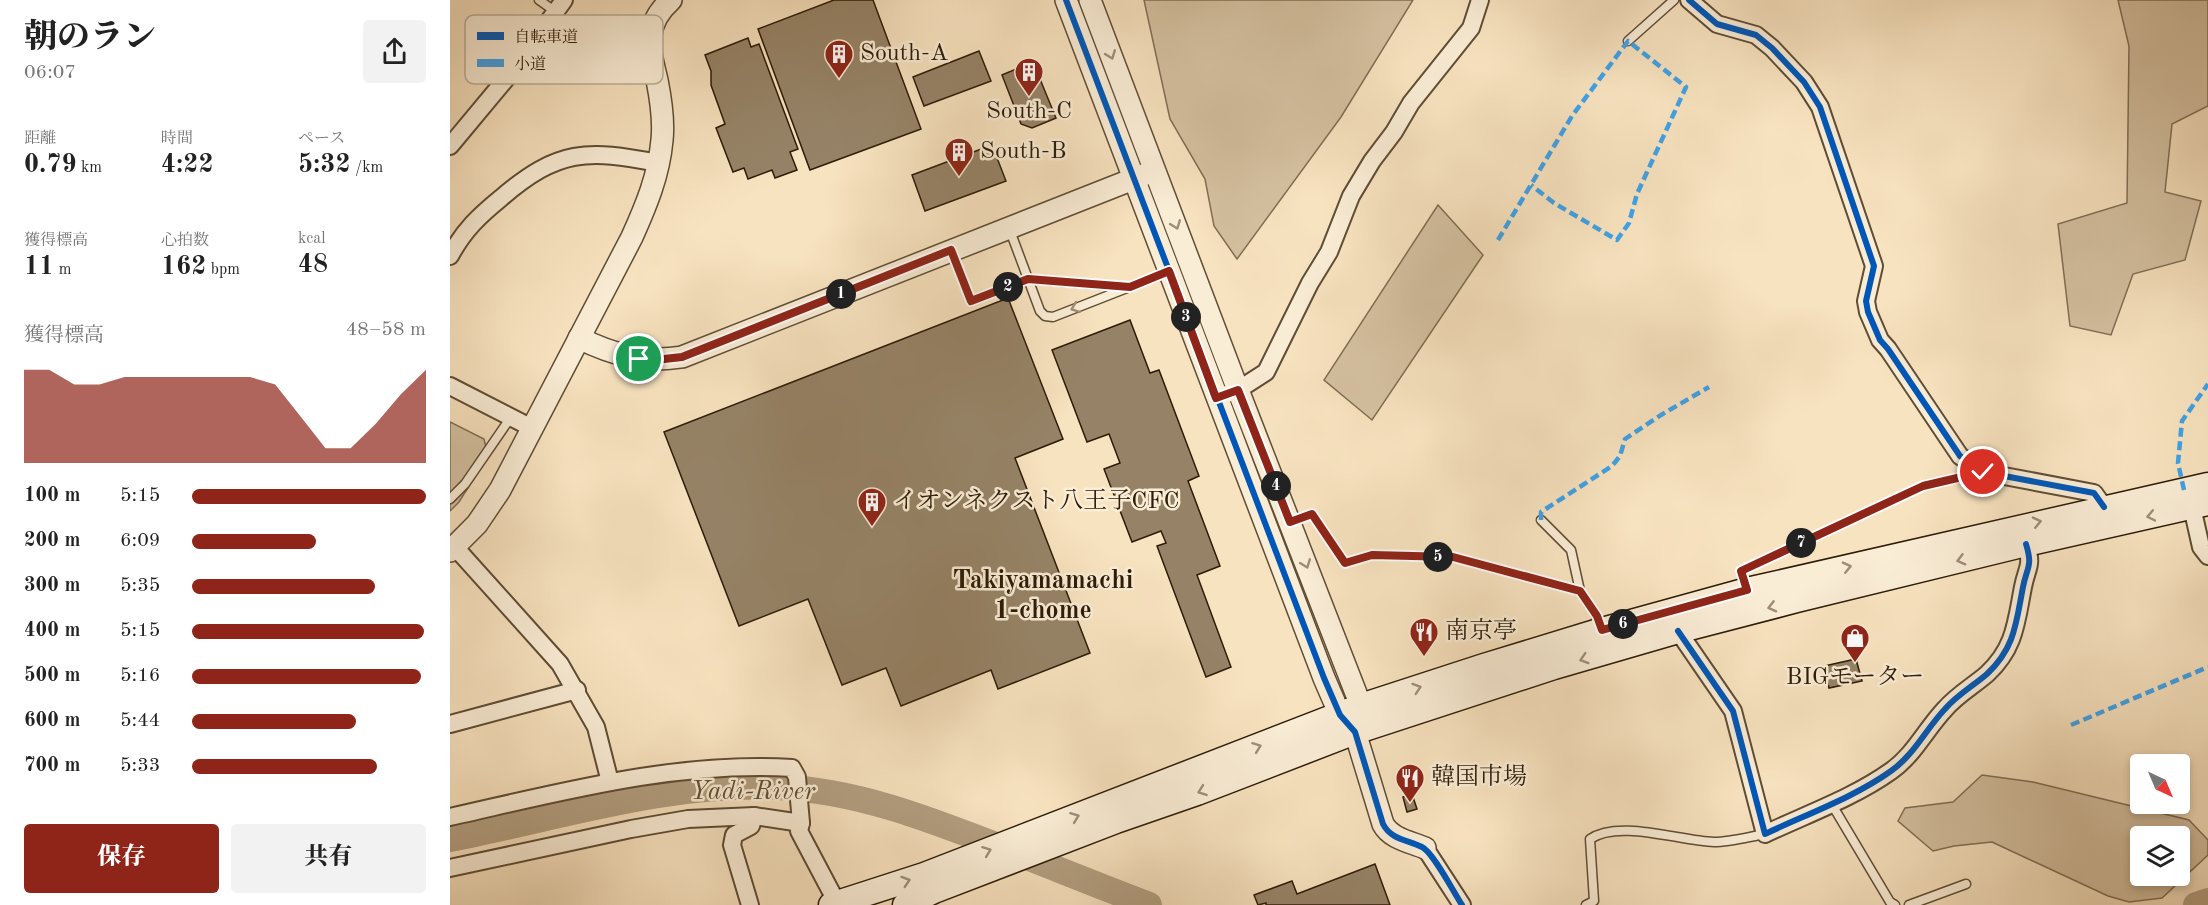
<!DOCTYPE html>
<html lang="ja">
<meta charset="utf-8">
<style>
:root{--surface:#fff;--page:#f2f2f2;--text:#222;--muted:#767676;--accent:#8f2418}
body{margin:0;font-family:"Old Standard TT","Noto Serif JP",serif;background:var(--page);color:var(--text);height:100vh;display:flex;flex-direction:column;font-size:22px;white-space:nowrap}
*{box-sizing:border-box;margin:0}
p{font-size:20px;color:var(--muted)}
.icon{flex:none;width:33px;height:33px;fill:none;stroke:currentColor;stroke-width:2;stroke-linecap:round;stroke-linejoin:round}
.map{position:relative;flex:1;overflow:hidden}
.details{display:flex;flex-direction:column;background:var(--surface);width:450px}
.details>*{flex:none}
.needle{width:39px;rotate:136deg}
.fabs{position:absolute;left:1680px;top:754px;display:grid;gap:12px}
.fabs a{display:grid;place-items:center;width:60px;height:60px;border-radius:6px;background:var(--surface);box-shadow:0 3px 9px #0003;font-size:30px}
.pin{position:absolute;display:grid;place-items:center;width:51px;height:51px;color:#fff;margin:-26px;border:3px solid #fff;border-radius:50%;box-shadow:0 2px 6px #0007}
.km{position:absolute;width:30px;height:30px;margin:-15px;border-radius:50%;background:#222;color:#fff;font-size:16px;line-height:30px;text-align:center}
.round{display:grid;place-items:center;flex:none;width:63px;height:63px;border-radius:6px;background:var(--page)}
.head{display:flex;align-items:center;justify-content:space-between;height:102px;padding:0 24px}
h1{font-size:33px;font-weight:800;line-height:45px}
.figures{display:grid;grid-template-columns:repeat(3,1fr);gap:9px;height:102px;padding:6px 24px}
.figures div{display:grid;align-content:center}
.figures b{font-size:26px;font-weight:800}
.figures small{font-size:16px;font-weight:400}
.figures p{font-size:16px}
.chart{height:168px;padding:12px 24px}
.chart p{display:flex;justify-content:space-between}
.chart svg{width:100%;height:108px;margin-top:6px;fill:var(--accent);opacity:.7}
.primary-button{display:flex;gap:12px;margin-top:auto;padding:12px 24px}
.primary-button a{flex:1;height:69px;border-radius:6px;background:var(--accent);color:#fff;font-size:24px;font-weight:800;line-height:69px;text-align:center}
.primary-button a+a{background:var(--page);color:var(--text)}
ul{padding:0 24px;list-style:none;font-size:20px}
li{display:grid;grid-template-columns:96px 72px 1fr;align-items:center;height:45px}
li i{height:15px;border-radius:8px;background:var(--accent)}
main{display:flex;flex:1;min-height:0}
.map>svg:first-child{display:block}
</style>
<main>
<section class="details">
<div class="head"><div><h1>朝のラン</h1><p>06:07</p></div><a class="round"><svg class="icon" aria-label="share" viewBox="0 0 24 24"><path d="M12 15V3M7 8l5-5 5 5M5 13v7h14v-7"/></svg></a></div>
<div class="figures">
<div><p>距離</p><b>0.79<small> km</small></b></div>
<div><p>時間</p><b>4:22</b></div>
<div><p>ペース</p><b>5:32<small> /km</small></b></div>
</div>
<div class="figures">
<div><p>獲得標高</p><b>11<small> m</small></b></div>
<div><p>心拍数</p><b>162<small> bpm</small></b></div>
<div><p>kcal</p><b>48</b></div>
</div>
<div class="chart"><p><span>獲得標高</span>48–58 m</p>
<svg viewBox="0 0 160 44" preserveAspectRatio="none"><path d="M0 44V6L10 6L20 12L30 12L40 9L50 9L60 9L70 9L80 9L90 9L100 12L110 25L120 38L130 38L140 28L150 16L160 6V44z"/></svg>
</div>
<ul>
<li><b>100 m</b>5:15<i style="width:100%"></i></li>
<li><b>200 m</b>6:09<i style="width:53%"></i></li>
<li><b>300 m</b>5:35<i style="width:78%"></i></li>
<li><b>400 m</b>5:15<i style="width:99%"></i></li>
<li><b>500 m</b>5:16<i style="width:98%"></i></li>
<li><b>600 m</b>5:44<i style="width:70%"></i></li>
<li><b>700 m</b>5:33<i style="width:79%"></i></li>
</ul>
<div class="primary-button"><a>保存</a><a>共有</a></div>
</section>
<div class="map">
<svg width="1758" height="905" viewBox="0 0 1758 905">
<rect width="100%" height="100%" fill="#f8e3c0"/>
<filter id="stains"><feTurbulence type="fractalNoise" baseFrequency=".00333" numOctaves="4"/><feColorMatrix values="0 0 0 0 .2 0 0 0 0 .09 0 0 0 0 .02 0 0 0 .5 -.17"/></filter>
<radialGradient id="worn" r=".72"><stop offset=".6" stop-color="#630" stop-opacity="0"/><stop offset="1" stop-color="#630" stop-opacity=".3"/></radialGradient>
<g fill="#d5c1a1" stroke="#806e54" stroke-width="1.5" fill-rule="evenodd">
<polygon points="694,0 963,0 891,117 787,259 764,226 755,179 720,119"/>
<polygon points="1668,0 1758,0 1758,106 1722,124 1715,192 1751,201 1735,260 1683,274 1661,335 1620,326 1608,224 1677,203 1679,46"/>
<polygon points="988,205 1033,255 922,420 874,380"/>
<polygon points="0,422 34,439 38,456 9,502 0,511"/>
<path d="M1532,775L1583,782L1739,820L1758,840V855L1712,898L1679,902L1658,896L1542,842L1504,846L1483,851L1448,821L1455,808L1503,802ZM1690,837H1730V876H1690Z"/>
</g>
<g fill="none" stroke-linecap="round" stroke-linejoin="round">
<g stroke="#b39f81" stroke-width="26">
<path d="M0,839C108,818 216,782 327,787C405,790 479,819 551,847C600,866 649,886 699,905"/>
<polyline points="1746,905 1758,901"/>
</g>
</g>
<g fill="#968367" stroke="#2c1b07" stroke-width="1.5">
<polygon points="384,0 423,0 471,129 360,170 308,29"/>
<polygon points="298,38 301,47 309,44 348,149 340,152 347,170 325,178 322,170 298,179 294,168 283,172 266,128 275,124 261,85 261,71 255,55"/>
<polygon points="529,51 541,81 474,106 463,77"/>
<polygon points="583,62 606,118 582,128 571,124 552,75"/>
<polygon points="542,145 556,181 475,211 462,175"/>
<polygon points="558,298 613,439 565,458 640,653 548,689 541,670 451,706 436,668 392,685 358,599 289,626 214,432"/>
<polygon points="680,320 700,373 709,370 749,476 738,481 770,566 747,575 781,667 756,677 707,546 716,543 711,531 682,542 654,469 670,463 659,434 637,442 602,350"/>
<polygon points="1406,659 1412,681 1379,688 1374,666"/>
<polygon points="962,794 967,809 957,812 953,797"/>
<polygon points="925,864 940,905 816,905 816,903 808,905 804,895 842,881 847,894"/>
</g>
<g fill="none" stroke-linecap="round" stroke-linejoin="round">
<g stroke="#5f4d35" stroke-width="11">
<g id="service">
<polyline points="89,0 106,12"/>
<polyline points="1178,41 1224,0"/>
<polyline points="559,228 590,311 595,316 603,317 718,272"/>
<polyline points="502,253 521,301 578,279 676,287"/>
<polyline points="0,499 15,484 61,417"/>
<polyline points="1091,520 1121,550 1130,591"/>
<polyline points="840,522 862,514 895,563 922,555 1003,557 1130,591 1145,613 1152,629"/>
<polyline points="1296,587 1291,571 1473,486 1532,472"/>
<polyline points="1381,803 1440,902 1445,905"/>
<path d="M1136,905L1144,901L1140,839C1169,819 1230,841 1264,842C1280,842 1298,837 1315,834"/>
<polyline points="1459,905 1516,884"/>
</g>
</g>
<g stroke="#5f4d35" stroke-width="20">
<g id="minor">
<polyline points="1239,0 1267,24 1306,35 1322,48 1354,82 1370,107 1424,266 1416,301 1418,312 1430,340 1438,349 1510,456 1533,472 1644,493 1654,507"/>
<polyline points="0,146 65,68 114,0"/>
<path d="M0,256C14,230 29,216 51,198C108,149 137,149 208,163"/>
<polyline points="0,386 82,428"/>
<polyline points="766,398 788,390 816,372 860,283 879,252 901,196 922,161 944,132 961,103 1021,28 1030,0"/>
<polyline points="1742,507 1751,547 1758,556"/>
<polyline points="5,547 110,664 146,727 160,782"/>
<path d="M1228,631L1283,711L1315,834C1357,814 1403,798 1441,771C1464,755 1476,729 1495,709C1507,695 1523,686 1537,674C1565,648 1566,623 1573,587C1577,566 1583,567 1576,544"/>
<polyline points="0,724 127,690"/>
<path d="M0,817C112,792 226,761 342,768L347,777L351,823L349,831L387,903"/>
<polyline points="975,848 1012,905"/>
<polyline points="0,868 181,829 238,819 304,816 351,823"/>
<polyline points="300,905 282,845 284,835 301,826 304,816"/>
</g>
</g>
<g stroke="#5f4d35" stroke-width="24">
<g id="tertiary">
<path d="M616,0L874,678L890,715L905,732L933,824C941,839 961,842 975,848"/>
<polyline points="640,0 788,390 911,706 908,720"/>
<path d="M129,338C163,355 194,363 232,357L696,174"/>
<path d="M0,551L27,524L50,490L182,237C196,206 209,175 212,140C214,121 211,100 207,80C199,48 193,25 221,0"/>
</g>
</g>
<g stroke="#2c1b07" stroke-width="27">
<g id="secondary">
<polyline points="381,905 474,875 911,706 1034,666 1152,630 1297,590 1758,485"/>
<polyline points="455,905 484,891 666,821 747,793 905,732 1104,667 1228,631 1347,600 1576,544 1758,503"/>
</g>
</g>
<use href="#service" stroke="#faedd6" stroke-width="8"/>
<use href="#minor" stroke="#faedd6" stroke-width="16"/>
<use href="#tertiary" stroke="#faedd6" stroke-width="21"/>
<use href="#secondary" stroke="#faedd6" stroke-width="24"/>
<g stroke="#3ea2e9" stroke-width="4.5" stroke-dasharray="9 4.5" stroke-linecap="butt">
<polyline points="1048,240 1122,116 1178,41 1236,87 1187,194 1179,223 1167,240 1104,203 1081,185"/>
<polyline points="1734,490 1728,463 1732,421 1758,384"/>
<polyline points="1091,520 1091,512 1162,466 1170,456 1175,439 1211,415 1259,387"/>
<polyline points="1621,725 1758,667"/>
</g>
<g stroke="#faedd6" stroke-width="10">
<g id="cycleway">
<path d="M616,0L874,678L890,715L905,732L933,824C941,840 959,840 972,847C983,852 1004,893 1012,905"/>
<polyline points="1239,0 1267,24 1306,35 1322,48 1354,82 1370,107 1424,266 1416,301 1418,312 1430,340 1438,349 1510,456 1533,472 1644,493 1654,507"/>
<path d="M1228,631L1283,711L1315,834C1357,814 1403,798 1441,771C1464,755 1476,729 1495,709C1507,695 1523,686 1537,674C1565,648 1566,623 1573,587C1577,566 1583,567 1576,544"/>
</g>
</g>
<use href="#cycleway" stroke="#0057b8" stroke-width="6"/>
</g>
<defs><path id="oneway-chevron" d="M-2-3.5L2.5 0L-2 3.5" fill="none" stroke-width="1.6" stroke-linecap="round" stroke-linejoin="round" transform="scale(1.5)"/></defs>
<g stroke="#9d8e79">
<use href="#oneway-chevron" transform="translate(661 55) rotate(69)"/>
<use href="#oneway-chevron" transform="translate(726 225) rotate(69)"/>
<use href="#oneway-chevron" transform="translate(625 308) rotate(159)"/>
<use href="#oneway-chevron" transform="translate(1701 516) rotate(168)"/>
<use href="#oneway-chevron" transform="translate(1587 522) rotate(-13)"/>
<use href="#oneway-chevron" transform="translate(1511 560) rotate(165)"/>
<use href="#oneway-chevron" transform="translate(856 564) rotate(69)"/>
<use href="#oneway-chevron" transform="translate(1397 567) rotate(-13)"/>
<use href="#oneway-chevron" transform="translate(1322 607) rotate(166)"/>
<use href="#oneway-chevron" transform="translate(1134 659) rotate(163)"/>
<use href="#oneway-chevron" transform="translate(967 688) rotate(-18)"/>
<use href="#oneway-chevron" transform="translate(807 747) rotate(-21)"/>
<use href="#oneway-chevron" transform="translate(752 791) rotate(160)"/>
<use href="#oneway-chevron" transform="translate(625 817) rotate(-21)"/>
<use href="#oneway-chevron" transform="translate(537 851) rotate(-21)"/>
<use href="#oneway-chevron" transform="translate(456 881) rotate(-18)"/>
</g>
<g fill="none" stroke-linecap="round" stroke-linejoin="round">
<g stroke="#fff" stroke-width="12">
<polyline id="route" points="189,359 205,360 232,357 501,250 521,301 578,279 680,287 719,271 766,398 788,390 840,522 862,514 895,563 922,555 1003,557 1130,591 1147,616 1152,630 1297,590 1291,571 1473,486 1533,472"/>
</g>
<use href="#route" stroke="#8f2418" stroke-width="8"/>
</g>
<defs>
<g id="building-pin" transform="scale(1.5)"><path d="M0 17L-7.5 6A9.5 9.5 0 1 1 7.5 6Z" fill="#8f2418" stroke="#faedd6"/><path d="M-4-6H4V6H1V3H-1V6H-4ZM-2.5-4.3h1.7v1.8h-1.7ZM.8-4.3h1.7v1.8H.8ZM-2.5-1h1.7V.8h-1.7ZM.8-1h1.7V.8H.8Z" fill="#fff"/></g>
<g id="restaurant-pin" transform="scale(1.5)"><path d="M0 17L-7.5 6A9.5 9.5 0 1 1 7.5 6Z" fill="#8f2418" stroke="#faedd6"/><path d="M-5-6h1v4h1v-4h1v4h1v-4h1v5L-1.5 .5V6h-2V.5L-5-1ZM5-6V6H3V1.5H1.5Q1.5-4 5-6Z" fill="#fff"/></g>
<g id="shop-pin" transform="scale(1.5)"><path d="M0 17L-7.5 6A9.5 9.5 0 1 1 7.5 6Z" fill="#8f2418" stroke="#faedd6"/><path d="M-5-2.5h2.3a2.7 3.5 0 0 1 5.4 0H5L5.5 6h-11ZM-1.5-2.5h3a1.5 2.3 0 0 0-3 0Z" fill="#fff"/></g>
</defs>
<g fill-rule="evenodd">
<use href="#building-pin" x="389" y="54"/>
<use href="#building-pin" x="579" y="72"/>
<use href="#building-pin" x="509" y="152"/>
<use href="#building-pin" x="422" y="502"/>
<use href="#restaurant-pin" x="974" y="632"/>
<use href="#shop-pin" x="1405" y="638"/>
<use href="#restaurant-pin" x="960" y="778"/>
</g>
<g text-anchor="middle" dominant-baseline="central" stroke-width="5" stroke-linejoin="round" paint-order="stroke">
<g font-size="24" fill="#2c1b07" stroke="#faedd6" text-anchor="start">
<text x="410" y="54">South-A</text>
<text x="579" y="112" text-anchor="middle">South-C</text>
<text x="530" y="152">South-B</text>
<text x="443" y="502">イオンネクスト八王子CFC</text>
<text x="995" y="632">南京亭</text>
<text x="1405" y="678" text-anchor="middle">BIGモーター</text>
<text x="981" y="778">韓国市場</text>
</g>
<g font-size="26" font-weight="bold" fill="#2c1b07" stroke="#faedd6">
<text x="593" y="581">Takiyamamachi<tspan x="593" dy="30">1-chome</tspan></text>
</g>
<g font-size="26" font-style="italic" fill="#625038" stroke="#faedd6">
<text x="303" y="792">Yadi-River</text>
</g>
</g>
<rect x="15" y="15" width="198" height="69" rx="9" fill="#faedd6" stroke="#bcae98" stroke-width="1.5"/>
<rect x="27" y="32" width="27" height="8" fill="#0057b8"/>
<rect x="27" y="59" width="27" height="8" fill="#3ea2e9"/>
<g font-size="16" fill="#2c1b07">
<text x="64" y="42">自転車道</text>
<text x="64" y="69">小道</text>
</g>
<rect width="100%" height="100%" filter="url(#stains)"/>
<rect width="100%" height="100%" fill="url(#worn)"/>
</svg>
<div class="fabs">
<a><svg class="needle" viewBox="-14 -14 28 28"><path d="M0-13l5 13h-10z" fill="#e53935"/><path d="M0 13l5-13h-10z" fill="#767676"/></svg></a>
<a><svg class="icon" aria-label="layers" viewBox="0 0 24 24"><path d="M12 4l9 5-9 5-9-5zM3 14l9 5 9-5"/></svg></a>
</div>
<div class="pin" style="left:189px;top:359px;background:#1e9e55"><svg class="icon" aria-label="arrive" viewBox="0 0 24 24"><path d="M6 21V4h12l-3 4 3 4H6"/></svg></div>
<div class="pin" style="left:1533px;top:472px;background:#d93025"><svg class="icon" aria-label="check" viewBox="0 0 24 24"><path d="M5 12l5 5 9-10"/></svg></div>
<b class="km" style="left:391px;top:294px">1</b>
<b class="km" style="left:558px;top:287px">2</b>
<b class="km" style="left:736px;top:317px">3</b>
<b class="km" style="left:826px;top:486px">4</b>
<b class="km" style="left:988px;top:557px">5</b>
<b class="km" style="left:1173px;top:624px">6</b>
<b class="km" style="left:1351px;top:543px">7</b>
</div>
</main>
